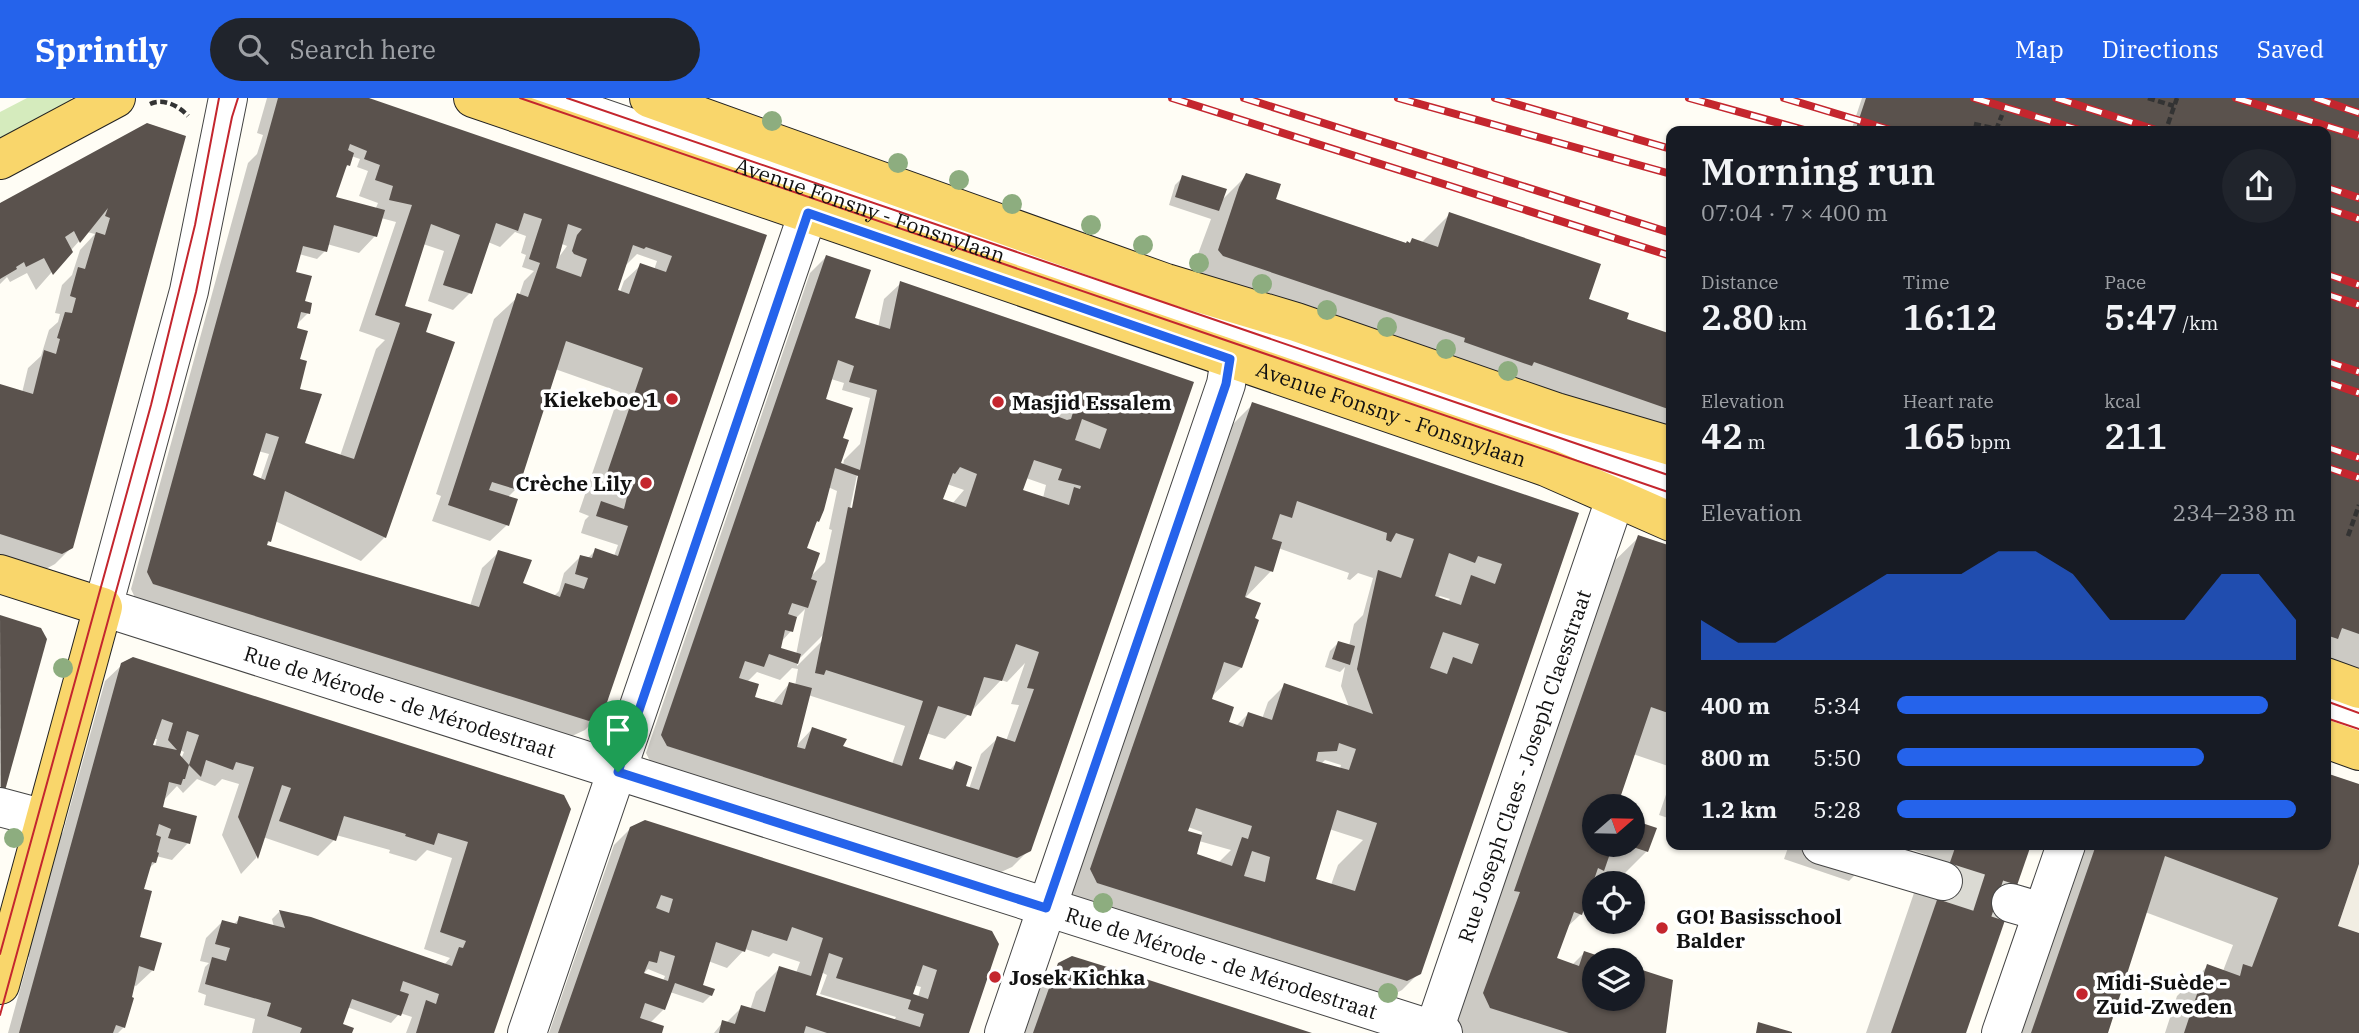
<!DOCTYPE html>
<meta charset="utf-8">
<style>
:root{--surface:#171b24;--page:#20242c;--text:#f1f3f6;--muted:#9ea1a6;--accent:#2563eb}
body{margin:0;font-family:"IBM Plex Serif",serif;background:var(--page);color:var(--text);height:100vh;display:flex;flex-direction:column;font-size:26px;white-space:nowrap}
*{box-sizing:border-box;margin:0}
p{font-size:23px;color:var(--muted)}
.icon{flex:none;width:38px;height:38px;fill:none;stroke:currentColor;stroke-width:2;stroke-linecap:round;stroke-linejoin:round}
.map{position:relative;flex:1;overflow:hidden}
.panel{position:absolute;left:1666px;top:28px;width:665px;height:724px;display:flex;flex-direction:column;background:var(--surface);border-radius:14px;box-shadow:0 2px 5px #0004}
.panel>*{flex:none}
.needle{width:46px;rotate:70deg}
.buttons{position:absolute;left:1582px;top:696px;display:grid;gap:14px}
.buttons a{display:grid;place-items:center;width:63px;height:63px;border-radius:50%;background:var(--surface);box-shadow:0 2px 5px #0004;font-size:35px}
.pin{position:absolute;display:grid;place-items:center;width:60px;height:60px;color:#fff;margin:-72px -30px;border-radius:50% 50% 50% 0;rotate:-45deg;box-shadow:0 0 7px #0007}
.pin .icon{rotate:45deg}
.round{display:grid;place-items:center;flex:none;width:74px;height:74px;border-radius:37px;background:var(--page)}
.head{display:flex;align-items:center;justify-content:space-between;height:119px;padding:0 35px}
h1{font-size:38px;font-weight:600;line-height:52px}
.figures{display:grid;grid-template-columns:repeat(3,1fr);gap:10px;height:119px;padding:7px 35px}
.figures div{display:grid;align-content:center}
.figures b{font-size:35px;font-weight:600}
.figures small{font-size:19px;font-weight:400}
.figures p{font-size:19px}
.chart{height:196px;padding:14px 35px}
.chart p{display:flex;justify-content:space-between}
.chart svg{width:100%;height:126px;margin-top:7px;fill:var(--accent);opacity:.7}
ul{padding:0 35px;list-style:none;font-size:23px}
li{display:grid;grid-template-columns:112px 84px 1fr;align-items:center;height:52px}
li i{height:18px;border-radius:9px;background:var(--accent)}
header{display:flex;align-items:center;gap:42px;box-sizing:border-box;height:98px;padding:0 35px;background:var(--accent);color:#fff}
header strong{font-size:33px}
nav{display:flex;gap:38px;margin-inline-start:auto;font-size:24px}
.search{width:490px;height:63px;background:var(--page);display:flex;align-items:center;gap:18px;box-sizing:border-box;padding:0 24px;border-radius:38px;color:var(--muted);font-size:26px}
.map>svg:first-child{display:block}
</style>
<header>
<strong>Sprintly</strong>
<div class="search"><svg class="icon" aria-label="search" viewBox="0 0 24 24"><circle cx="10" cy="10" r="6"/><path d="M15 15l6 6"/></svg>Search here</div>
<nav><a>Map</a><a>Directions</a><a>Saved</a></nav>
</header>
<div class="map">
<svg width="2359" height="935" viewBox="0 0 2359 935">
<rect width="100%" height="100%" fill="#fffdf5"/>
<polygon fill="#d5ebbd" points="27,0 71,0 74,5 0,44 0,14"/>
<polygon fill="#f1ede2" points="2359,766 2359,835 2338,828"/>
<g fill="#0003" fill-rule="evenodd">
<path d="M267,0H363L765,138L602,615L585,632L572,638L136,502L131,491L248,65L257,56L263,37L257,35ZM351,58L360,61L357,69L368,73L359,98L378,105L375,112L334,100L343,72L348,67ZM381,120L396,124L359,233L385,242L376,251L340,358L300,353L297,292L298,262L295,232L296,227L308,215L294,175L299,156L317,161L325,153L327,146L359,155L375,138ZM515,134L526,138L521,155L526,157L522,169L534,173L524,183L519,198L494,221L436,396L441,398L432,423L490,443L507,427V400L516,391L555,271L620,294L579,414L589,418L585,422L581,435L618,447L614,458L596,452L587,461L580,459L564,475L559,493L554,498L521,486L499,454L482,470L470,508L265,448L270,443L275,423L361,463L385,439L403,209L423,146L444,153L428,203L453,212L470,195L488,144L500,149ZM562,146L567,148L559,159ZM637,156L657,163L654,172L641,167L624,183L620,194L616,193L626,167ZM258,353L269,356L260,383L251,377Z"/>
<polygon points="1862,0 2359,0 2359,577 2326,565 2326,33 1851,33"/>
<polygon points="147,27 72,449 55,466 44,472 0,458 0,288 22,295 28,270 41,258 49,232 58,224 60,216 55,215 62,187 72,177 80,152 95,136 87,134 36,192 27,175 10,184 7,179 0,186 0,107"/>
<polygon points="1247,77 1274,102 1409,146 1412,142 1421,145 1450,116 1586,202 1625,222 1671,238 1671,352 1188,183 1211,121 1169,107 1175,87 1183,79 1221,103"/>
<path d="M826,159L853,221L878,230L884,201L901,185L1192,285L1029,752L1012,769L999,775L651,665L646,655L810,175ZM831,281L844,285L842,292L870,300L860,346L844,362L843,367L838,366L824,302ZM861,373L852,416L849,415L857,377ZM1026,380L1046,387L1043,400L1021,393ZM947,386L964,392L952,406L941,402ZM828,389L837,393L829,431L832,432L825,464L810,479L805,451L813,428L818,423ZM805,511L796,557L779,551L781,544L791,533L794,522ZM828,532L830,535L797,568V563ZM1025,565L1011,606L1019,607L1006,643L998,640L981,656L969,691L963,689L956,665L949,673L916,663L926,635L945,641L1001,582L1007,584ZM792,570L798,571L795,588L789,586L772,606L753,600L747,584L757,574L780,582ZM808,597L905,628L892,666L841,650L812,631L796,648Z"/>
<path d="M1253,306L1577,416L1419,875L1402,892L1389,899L1058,824L1213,346ZM1278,450L1349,475L1347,481L1350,482L1358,475L1373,480L1363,517L1354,526L1349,548L1338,545L1330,553L1325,569L1340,574L1345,569L1341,588L1349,609L1285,587L1268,604L1262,621L1248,616L1236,628L1227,625L1208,602L1241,570L1244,501L1271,473ZM1440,498L1450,501L1447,504L1437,500ZM1325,662L1341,667L1340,671L1321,666ZM1188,729L1202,734L1201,739L1186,734ZM1329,731L1363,742L1338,767L1331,787L1314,782ZM1199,743L1231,752L1218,765L1194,758Z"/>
<polygon points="1639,439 1671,450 1671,669 1633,656 1594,709 1594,747 1633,747 1633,724 1654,731 1647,753 1614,786 1591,787 1581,816 1565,831 1555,862 1572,867 1584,855 1607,863 1594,863 1594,901 1633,901 1633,871 1671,883 1664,935 1444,935 1599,478"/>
<polygon points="0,519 40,532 0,705"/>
<path d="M123,566L521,684L492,935H406L412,919L400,915L391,925L347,909L341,926L350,935H252L255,921L204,907L206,897L198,894L205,869L209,865L200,863L206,840L222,824L233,827L240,820L274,829L272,821L279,814L308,821L444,867L450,860L424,851L452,760L427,752L416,763L389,755L390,752L336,737L334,742L318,758L263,739L256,760L241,776L222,737L239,686L222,681L215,688L197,681L183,695L177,688L163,703L161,710L188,745L172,762L156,758L155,765L149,770L142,793L138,838L153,872L136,888L133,887L124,929L118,935H8L29,859L14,854L40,757L63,734L105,583ZM155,641H157L155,649H151ZM180,652L184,654L181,661L178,657Z"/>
<polygon points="2326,677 2359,688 2359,761 2335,829 2359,837 2359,935 2165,935 2177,898 2208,868 2223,873 2233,847 2145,814 2106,935 2007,935 2067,747 2326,747"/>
<polygon points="1671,682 1671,721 1659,717"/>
<path d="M631,730L991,834L967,935H714L723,924L726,925L742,909L750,912L756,894L780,870L796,875L800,864L773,855L769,859L745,851L727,870L708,863L701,888L711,897L703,905L670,894L664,911L650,925L660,935H549L614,747ZM648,871L665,878L663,883L643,876ZM821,874L827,877L820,896L896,919L894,923L812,903ZM914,887L921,889L918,899L911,897Z"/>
<polygon points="1789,747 1884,747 1849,783 1784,761"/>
<polygon points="1900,747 2030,747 1965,935 1866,935 1927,757"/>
<polygon points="1059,867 1310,935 1024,935 1042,884"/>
</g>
<g fill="#5a524d" fill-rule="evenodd">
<path d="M278,0H369L767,137L603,616L589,623L153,486L147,474ZM350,46L367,53L364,61L380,67L375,82L393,88L389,102L412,107L375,217L400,225L354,361L305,345L322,296L300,291L307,263L300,261L308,233L297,230L301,214L310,216L312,205L305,203L312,178L296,174L303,148L327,154L334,127L377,139L385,112L336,99L347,67L350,68L354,55L348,52ZM524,115L542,121L529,161L540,165L528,199L517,195L448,407L509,428L518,401L489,392L492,384L518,392L566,243L643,270L602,390L627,399L624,411L601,403L596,418L628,428L618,458L595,450L592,460L580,457L575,476L588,480L584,491L565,485L560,499L523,485L532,462L498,452L479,509L267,447L268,443L271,444L285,393L386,440L455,244L426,234L432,216L405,208L431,126L460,137L443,187L472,196L496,125L518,133ZM568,126L582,131L577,137L572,153L574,156L587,161L581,179L556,170ZM633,147L644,151L646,149L672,158L666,174L640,165L629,196L618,192ZM266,335L279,339L265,382L253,377Z"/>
<polygon points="1866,0 2359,0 2359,536 2342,530 2338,541 2326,537 2326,33 1855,33"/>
<polygon points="147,25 186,38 73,450 62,456 0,436 0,286 33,296 44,252 56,256 60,241 57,240 65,214 72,215 76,200 70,198 78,169 85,171 96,134 105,137 110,120 105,118 108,110 80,145 74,133 65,139 73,154 53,177 44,160 26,169 24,164 16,169 17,171 0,181 0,105"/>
<polygon points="1246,75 1281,86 1276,101 1406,145 1407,143 1410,145 1412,140 1438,149 1449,114 1601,166 1589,201 1629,215 1627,221 1671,236 1671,312 1534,264 1532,268 1464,244 1465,240 1223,158 1218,152 1239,89"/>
<polygon points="1182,77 1227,91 1219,113 1175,99"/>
<path d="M826,157L871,172L855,220L890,231L900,183L1194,284L1031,753L1017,760L667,648L661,637ZM838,262L854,268L849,284L877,292L860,372L841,365L849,342L843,340L853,310L826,301ZM1056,301L1075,308L1071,321L1067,322L1051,316ZM1082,321L1107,331L1100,351L1075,342ZM1034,362L1062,371L1058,382L1081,388L1080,391L1074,389L1069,407L1023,392ZM960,369L977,376L966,409L943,401L953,375L955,376ZM835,370L858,378L852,410L848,409L815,575L824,577L826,572L923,603L902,668L843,648L847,641L812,629L805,651L797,649L812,590L789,584L782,607L755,599L759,586L739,580L745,563L764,569L769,556L798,566L801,556L781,550L785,532L793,534L797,519L788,516L792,505L808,510L817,483L811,481L820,455L807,450L817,423L819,424L824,412ZM1016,546L1039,554L1027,590L1034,591L1015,644L997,638L979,692L966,688L972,669L956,663L953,672L919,661L938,608L971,618L984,579L1002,583Z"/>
<path d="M1252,304L1579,415L1421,876L1407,883L1097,785L1090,771ZM1297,403L1387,435L1386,442L1391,444L1396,435L1414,441L1401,480L1378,472L1370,508L1357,571L1373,616L1284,585L1272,622L1248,614L1243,629L1229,624L1234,609L1212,601L1224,564L1242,570L1259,522L1255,520L1261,505L1245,499L1255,468L1273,474L1282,444L1272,441L1279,419L1280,416L1292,420ZM1449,455L1475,465L1478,458L1502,466L1495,486L1471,477L1461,507L1435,498ZM1443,534L1479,546L1472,566L1453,559L1447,576L1430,570ZM1339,645L1356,651L1349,672L1316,663L1318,654L1337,653ZM1196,710L1252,728L1248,741L1242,739L1232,768L1197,756L1202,737L1188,733ZM1337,712L1377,725L1355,793L1316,781ZM1252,753L1270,759L1265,784L1244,778Z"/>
<polygon points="1638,437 1671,448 1671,616 1651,609 1617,709 1594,709 1594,747 1613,747 1604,773 1598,770 1582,817 1574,814 1557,860 1579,868 1584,853 1611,862 1594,863 1594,901 1633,901 1633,869 1673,882 1666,935 1569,935 1490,910 1483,895 1520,794 1514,793"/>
<polygon points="0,517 41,530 47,541 1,707"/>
<polygon points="1338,543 1355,548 1350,567 1332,561"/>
<path d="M133,559L564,697L571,711L494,935H416L426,902L436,906L439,896L403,883L400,893L409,896L401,918L352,901L343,926L354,930L352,935H300L302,930L267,918L271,905L205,886L212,859L226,863L230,850L215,846L222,822L237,826L239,818L285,830L279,812L311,819L452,868L459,849L463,850L466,843L440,834L468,744L438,735L434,747L405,738L406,736L344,718L336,743L279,723L291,690L282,687L258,761L238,719L254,669L236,664L233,672L206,662L201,679L189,667L199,637L187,633L180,657L189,667L185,681H183L181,687L169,684L163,709L197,718L190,746L168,740L171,731L159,726L156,737L161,739L157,754L159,755L156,765L152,764L144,791L152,793L140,839L162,845L154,873L139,868L132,899L134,900L125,930L116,927L113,935H19L121,565ZM162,621L173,625L168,642L177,652L153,647Z"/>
<polygon points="2326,675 2359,686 2359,766 2338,828 2359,835 2359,935 2184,935 2207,866 2240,878 2243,866 2252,869 2278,800 2165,758 2108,935 2031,935 2096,747 2326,747"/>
<path d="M645,722L992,833L999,846L969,935H827L806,928L804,935H719L722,922L735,926L741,907L765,914L779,868L811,878L823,840L792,829L787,843L752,832L745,854L716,844L703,887L715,891L712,898L675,885L665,912L645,905L640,920L664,928L662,935H558L630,729ZM661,797L673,801L669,815L656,810ZM660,853L675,858L668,883L644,875L649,863L657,865ZM829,855L843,860L836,880L911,902L908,911L924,916L920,929L816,897ZM923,867L937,872L928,901L913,896Z"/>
<polygon points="1633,722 1657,730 1648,754 1633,749"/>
<polygon points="1956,747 2031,747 1966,935 1891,935"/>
<polygon points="1072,858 1152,883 1312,935 1033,935 1058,865"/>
<polygon points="1758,924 1792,934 1792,935 1756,935"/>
</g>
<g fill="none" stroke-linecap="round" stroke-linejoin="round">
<polyline stroke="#dbdad3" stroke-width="38" stroke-dasharray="38 19" stroke-linecap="butt" points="1943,783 2011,805"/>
<g stroke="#444" stroke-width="40">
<g id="minor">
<path id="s1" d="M228,0L189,193L103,509L1443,935"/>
<path id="s2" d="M544,0L1671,387"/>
<polyline points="2326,612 2359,623"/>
<polyline points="0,709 45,721"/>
<polyline points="1821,747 1943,783"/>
<polyline points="2011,805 2042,814"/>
<polyline points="527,935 808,115"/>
<polyline points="1004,935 1226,286 1230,261 1212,235"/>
<path id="s3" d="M1433,935L1615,401"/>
<polyline points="2001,935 2066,747"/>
</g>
</g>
<g stroke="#222" stroke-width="40">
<g id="major">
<path id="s4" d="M473,0L1546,369L1671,424"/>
<polyline points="649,0 1166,185 1296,224 1556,314 1671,348"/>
<polyline points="0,62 116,0"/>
<polyline points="0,476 103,509 0,887"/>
<polyline points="2326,579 2359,591"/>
<polyline points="2326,641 2359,653"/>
</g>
</g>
<g stroke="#333" stroke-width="4.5" stroke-dasharray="7 3.5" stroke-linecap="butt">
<polyline points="2148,0 2174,8"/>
<path d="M150,6C163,0 178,7 188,18"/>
<polyline points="1974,26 1997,31"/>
<polyline points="2168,26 2177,0"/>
<polyline points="1996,32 2002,17"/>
<polyline points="2348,438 2359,407"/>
</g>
<use href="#minor" stroke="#fff" stroke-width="38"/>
<use href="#major" stroke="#f9d66b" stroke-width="38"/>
<g stroke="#c4262e" stroke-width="2">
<polyline points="520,0 1671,395"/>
<polyline points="567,0 1671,378"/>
<polyline points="2326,603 2359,615"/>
<polyline points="2326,620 2359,631"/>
<polyline points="0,856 151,307 195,127 219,0"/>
<polyline points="0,917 166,311 196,194 232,19 238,0"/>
</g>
<g stroke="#c4262e" stroke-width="8">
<g id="rail">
<polyline points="1172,0 1671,158"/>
<polyline points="1244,0 1671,135"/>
<polyline points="1398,0 1671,76"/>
<polyline points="1495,0 1671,51"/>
<polyline points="1689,0 1808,33"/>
<polyline points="1784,0 1894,33"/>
<polyline points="1974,0 2083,33"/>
<polyline points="2056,0 2159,33"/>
<polyline points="2236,0 2359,38"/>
<polyline points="2315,0 2359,15"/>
<polyline points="2326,89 2359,100"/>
<polyline points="2326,110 2359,121"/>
<polyline points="2326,176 2359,187"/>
<polyline points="2326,196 2359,207"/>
<polyline points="2326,263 2359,274"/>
<polyline points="2326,284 2359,295"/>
<polyline points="2326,349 2359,360"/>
<polyline points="2326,369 2359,380"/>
</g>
</g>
<use href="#rail" stroke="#fff" stroke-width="5" stroke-dasharray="16" stroke-linecap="butt"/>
</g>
<g fill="#8dad7f">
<circle cx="772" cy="23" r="10"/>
<circle cx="898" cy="65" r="10"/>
<circle cx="959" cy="82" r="10"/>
<circle cx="1012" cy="106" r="10"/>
<circle cx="1091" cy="127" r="10"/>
<circle cx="1143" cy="147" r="10"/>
<circle cx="1199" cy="165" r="10"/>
<circle cx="1262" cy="186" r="10"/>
<circle cx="1327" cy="212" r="10"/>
<circle cx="1387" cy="229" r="10"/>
<circle cx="1446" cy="251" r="10"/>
<circle cx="1508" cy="273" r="10"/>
<circle cx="63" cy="570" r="10"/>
<circle cx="14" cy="740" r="10"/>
<circle cx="1103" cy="805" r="10"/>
<circle cx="1388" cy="895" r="10"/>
</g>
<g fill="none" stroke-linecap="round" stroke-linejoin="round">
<g stroke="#fff" stroke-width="14">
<polygon id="route" points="808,115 1230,261 1226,286 1046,810 618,674"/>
</g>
<use href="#route" stroke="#2563eb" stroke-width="9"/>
</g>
<g fill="#c4262e" stroke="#fff" stroke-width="2.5">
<circle cx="672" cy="301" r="7"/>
<circle cx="998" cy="304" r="7"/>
<circle cx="646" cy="385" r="7"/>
<circle cx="1662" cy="830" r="7"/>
<circle cx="995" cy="879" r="7"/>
<circle cx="2082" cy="896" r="7"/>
</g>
<g text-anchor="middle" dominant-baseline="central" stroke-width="7" stroke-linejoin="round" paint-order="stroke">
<g font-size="21" fill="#111" stroke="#fff">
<text stroke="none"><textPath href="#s2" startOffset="345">Avenue Fonsny - Fonsnylaan</textPath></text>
<text stroke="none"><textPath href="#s4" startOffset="971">Avenue Fonsny - Fonsnylaan</textPath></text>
<text stroke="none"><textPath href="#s1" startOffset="836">Rue de Mérode - de Mérodestraat</textPath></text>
<text stroke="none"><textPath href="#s3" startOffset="282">Rue Joseph Claes - Joseph Claesstraat</textPath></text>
<text stroke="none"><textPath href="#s1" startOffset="1698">Rue de Mérode - de Mérodestraat</textPath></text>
</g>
<g font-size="21" font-weight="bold" fill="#111" stroke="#fff" text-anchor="start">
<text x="658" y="301" text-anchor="end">Kiekeboe 1</text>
<text x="1012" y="304">Masjid Essalem</text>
<text x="632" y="385" text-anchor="end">Crèche Lily</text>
<text x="1676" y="818">GO! Basisschool<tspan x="1676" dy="24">Balder</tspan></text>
<text x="1009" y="879">Josek Kichka</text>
<text x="2096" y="884">Midi-Suède -<tspan x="2096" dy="24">Zuid-Zweden</tspan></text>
</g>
</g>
</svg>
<div class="buttons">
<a><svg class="needle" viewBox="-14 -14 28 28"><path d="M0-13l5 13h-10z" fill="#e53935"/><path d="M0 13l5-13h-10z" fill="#9ea1a6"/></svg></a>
<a><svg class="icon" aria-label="locate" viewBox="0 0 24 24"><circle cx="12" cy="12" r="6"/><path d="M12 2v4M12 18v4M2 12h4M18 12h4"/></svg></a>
<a><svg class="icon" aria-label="layers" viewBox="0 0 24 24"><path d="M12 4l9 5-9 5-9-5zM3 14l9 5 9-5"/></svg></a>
</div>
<div class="pin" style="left:618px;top:674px;background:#1e9e55"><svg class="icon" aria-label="arrive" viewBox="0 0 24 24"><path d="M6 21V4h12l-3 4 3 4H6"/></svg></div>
<section class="panel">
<div class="head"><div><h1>Morning run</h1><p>07:04 · 7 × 400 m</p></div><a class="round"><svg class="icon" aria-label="share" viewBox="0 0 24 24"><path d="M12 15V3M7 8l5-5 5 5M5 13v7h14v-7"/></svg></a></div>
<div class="figures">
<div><p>Distance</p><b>2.80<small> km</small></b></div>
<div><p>Time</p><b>16:12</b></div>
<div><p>Pace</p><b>5:47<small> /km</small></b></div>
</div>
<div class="figures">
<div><p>Elevation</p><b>42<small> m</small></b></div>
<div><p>Heart rate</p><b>165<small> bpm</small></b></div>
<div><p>kcal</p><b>211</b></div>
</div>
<div class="chart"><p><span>Elevation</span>234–238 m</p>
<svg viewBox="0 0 160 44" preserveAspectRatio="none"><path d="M0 44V30L10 38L20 38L30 30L40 22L50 14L60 14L70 14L80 6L90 6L100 14L110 30L120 30L130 30L140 14L150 14L160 30V44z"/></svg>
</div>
<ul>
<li><b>400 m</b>5:34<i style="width:93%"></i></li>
<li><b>800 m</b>5:50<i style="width:77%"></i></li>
<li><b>1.2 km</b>5:28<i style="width:100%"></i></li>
</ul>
</section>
</div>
